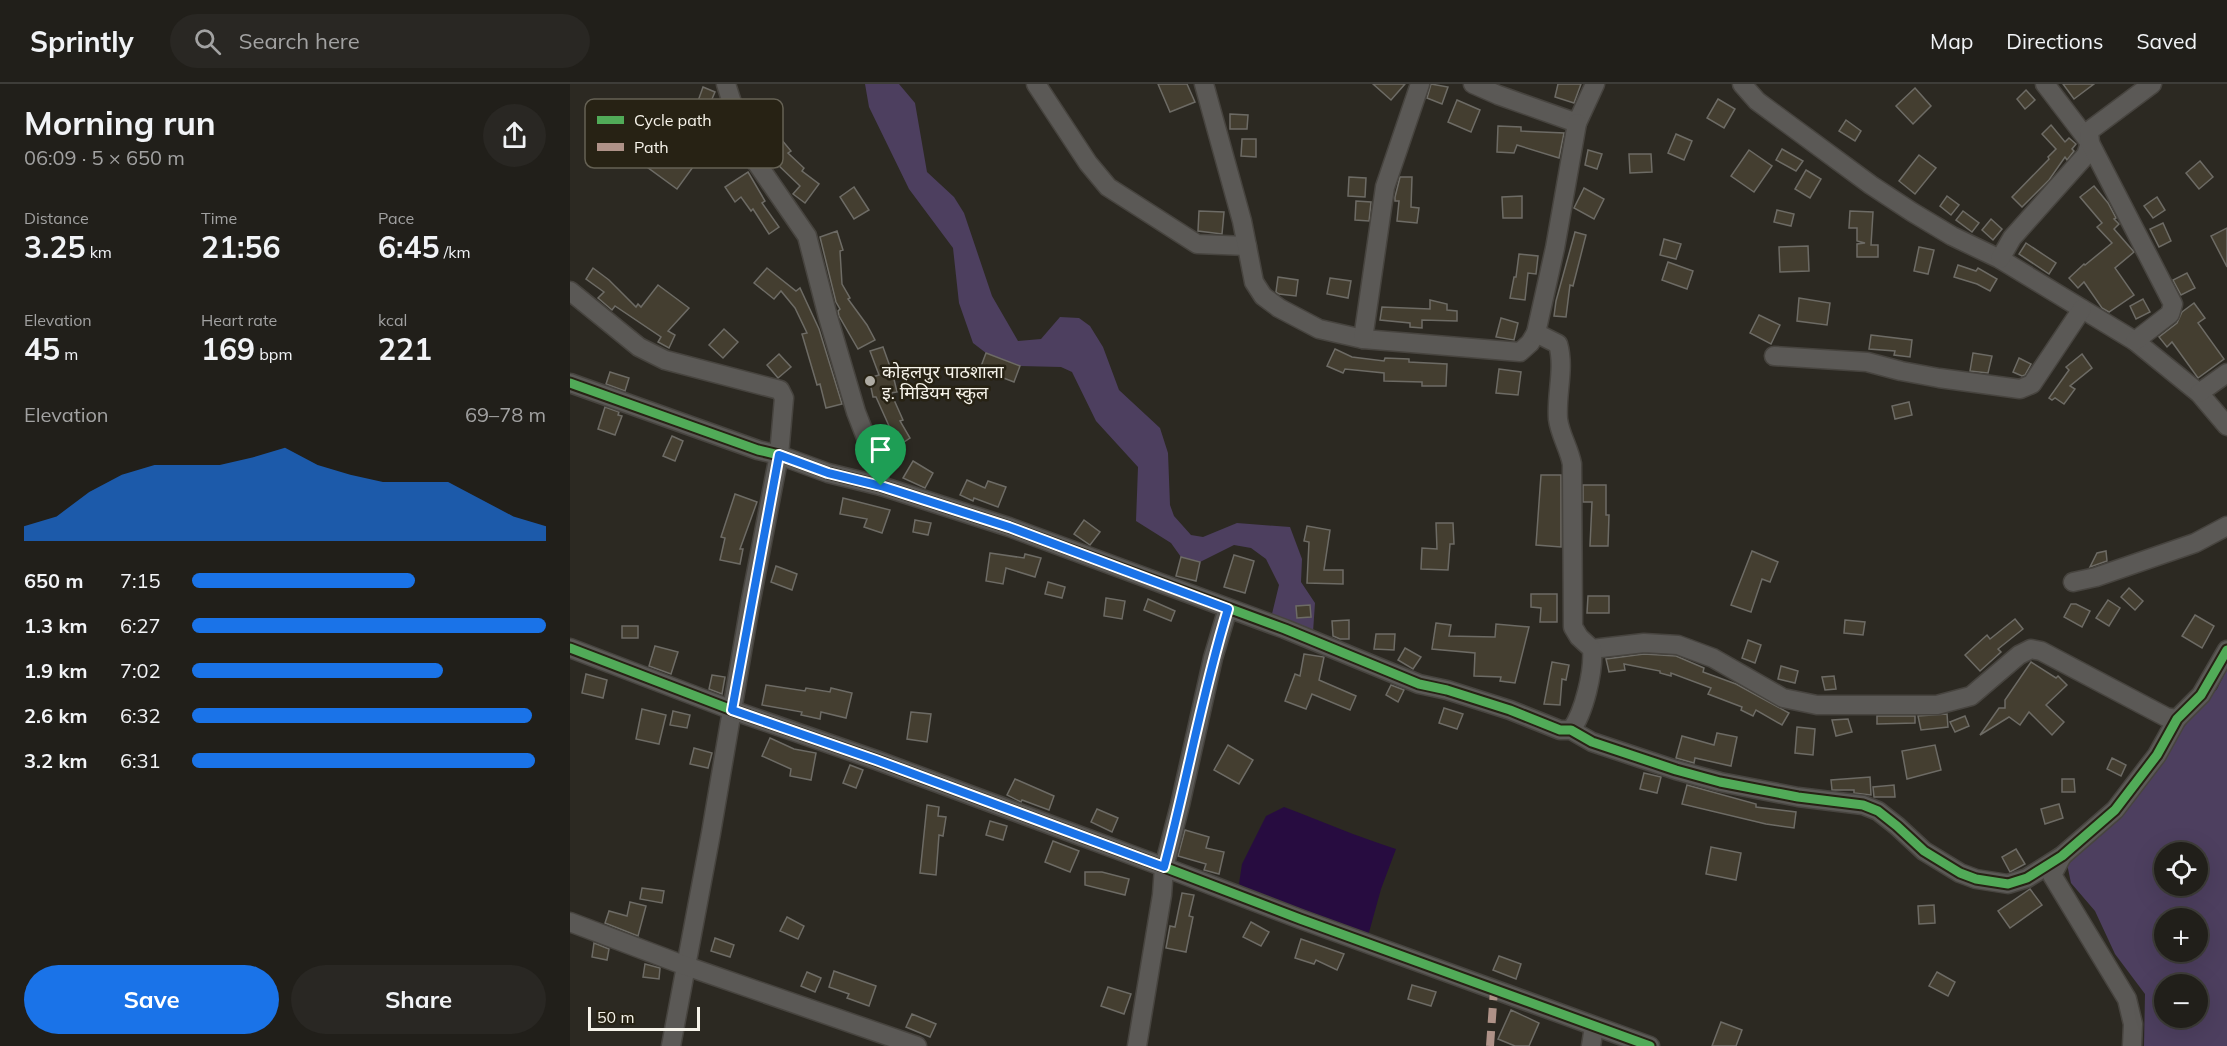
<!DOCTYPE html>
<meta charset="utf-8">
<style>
:root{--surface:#211f1a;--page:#292723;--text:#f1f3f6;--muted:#a2a2a2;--line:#3e3d39;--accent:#1a73e8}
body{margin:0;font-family:Mulish,"Noto Sans Devanagari",sans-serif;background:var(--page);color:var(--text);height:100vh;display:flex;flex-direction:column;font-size:22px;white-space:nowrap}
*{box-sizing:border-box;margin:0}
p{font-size:20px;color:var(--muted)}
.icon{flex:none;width:33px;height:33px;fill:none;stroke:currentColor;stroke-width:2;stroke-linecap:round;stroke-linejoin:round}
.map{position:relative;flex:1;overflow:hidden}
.drawer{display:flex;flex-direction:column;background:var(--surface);width:570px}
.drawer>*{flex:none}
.tools{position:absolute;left:1584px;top:758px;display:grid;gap:12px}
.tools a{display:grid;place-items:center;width:54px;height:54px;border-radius:50%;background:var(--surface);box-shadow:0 6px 24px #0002,0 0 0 2px var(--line);font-size:30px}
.scale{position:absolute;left:18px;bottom:15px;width:112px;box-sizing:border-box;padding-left:6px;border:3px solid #f6f3ea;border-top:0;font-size:16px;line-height:21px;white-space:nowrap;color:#f6f3ea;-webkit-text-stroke:4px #272214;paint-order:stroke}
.pin{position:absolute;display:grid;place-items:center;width:51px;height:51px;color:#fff;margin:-62px -26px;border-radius:50% 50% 50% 0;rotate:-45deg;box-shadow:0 0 6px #0007}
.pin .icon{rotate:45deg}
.round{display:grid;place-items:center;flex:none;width:63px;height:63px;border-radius:32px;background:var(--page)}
.head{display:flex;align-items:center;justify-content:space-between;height:102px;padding:0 24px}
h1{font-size:33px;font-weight:700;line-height:45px}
.figures{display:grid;grid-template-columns:repeat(3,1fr);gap:9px;height:102px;padding:6px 24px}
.figures div{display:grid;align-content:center}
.figures b{font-size:30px;font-weight:700}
.figures small{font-size:16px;font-weight:400}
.figures p{font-size:16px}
.chart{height:168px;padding:12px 24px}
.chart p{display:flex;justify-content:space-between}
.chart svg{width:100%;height:108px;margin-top:6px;fill:var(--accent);opacity:.7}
.primary-button{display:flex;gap:12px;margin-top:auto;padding:12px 24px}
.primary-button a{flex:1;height:69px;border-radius:36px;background:var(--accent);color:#fff;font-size:24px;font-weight:700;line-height:69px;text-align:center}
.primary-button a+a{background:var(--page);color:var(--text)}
ul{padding:0 24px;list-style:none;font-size:20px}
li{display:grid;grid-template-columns:96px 72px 1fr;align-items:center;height:45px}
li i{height:15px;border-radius:8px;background:var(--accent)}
header{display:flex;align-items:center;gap:36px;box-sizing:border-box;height:84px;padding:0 30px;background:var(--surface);border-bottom:2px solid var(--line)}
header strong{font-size:28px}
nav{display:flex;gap:33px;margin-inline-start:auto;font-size:21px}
.search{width:420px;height:54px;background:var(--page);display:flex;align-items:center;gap:15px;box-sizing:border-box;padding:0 21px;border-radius:33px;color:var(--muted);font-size:22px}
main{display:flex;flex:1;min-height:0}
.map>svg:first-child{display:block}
</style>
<header>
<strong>Sprintly</strong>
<div class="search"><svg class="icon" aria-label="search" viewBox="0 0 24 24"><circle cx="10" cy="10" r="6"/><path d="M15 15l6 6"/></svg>Search here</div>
<nav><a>Map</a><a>Directions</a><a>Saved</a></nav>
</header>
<main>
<section class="drawer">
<div class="head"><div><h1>Morning run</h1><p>06:09 · 5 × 650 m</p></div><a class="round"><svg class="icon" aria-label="share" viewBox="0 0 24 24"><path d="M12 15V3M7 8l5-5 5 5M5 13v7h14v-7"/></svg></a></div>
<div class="figures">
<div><p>Distance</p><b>3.25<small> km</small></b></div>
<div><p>Time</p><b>21:56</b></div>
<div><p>Pace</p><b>6:45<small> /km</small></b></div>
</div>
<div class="figures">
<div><p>Elevation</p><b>45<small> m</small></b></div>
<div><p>Heart rate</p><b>169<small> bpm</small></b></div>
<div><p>kcal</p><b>221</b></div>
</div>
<div class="chart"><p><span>Elevation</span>69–78 m</p>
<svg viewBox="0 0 160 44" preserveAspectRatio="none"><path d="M0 44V38L10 34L20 24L30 17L40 13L50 13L60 13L70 10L80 6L90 13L100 17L110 20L120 20L130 20L140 27L150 34L160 38V44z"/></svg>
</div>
<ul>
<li><b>650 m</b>7:15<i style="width:63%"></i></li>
<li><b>1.3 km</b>6:27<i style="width:100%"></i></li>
<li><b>1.9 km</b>7:02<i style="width:71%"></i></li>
<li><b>2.6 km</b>6:32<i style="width:96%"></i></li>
<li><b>3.2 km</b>6:31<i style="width:97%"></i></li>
</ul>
<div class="primary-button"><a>Save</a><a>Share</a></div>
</section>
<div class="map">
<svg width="1657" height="962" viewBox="0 0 1657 962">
<rect width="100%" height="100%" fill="#2c2922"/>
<g fill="#4d3f5f" fill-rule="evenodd">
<polygon points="295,0 329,0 345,19 357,88 384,113 394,129 422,212 448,257 471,255 490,233 509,234 520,242 533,263 549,306 590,344 598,369 600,421 604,432 621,451 633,453 667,439 720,443 732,475 731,498 745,519 743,548 701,534 709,501 696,475 681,464 664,461 630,478 611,473 601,459 566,437 568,383 526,337 502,288 491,283 450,282 416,269 403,259 389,219 383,164 339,105 299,23"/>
<path d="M1657,585V962H1574L1575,910L1545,870L1525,827L1501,799L1497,780L1543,738L1610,647L1647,605ZM1594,768H1628V801H1594ZM1594,834H1628V867H1594ZM1594,900H1628V933H1594Z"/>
</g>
<path fill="#270c40" d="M714,723C751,737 788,753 826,765L811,805L798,852L691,812L669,800L672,780L696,732Z"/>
<g fill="#443e30" stroke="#6d6b65" stroke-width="1.5">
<polygon points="588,0 617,0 625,18 600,28"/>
<polygon points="803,0 835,0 821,16"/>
<polygon points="861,0 878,3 872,20 857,14"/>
<polygon points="988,0 1011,0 1004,19 985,13"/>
<polygon points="1493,0 1524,0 1504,15"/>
<polygon points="133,3 145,8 139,22 128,17"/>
<polygon points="1345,4 1361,22 1343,40 1326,22"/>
<polygon points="1456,6 1465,16 1455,25 1447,15"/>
<polygon points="1148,15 1165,25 1154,44 1137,34"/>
<polygon points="887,16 910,26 901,48 878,38"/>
<polygon points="187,27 199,32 204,41 201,43 221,67 218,69 234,84 232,87 249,100 235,119 223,110 230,102 206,79 202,82 191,66 195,63 178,32"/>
<polygon points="660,30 678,31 677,45 660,45"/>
<polygon points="1276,36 1291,47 1285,57 1269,47"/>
<polygon points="1481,41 1495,58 1499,54 1506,60 1502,65 1504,67 1497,76 1495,73 1479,96 1452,123 1442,113 1479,75 1478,73 1486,65 1472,50"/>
<polygon points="928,42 951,43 951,47 994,49 989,74 947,61 944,69 927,68"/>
<polygon points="1106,50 1122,57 1114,76 1098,69"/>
<polygon points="672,55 686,55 686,73 671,72"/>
<polygon points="93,62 123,83 107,105 77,83"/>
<polygon points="1212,65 1233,77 1226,87 1206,76"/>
<polygon points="1018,66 1032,70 1027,85 1015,81"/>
<polygon points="1179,66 1202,82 1184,108 1161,92"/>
<polygon points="1059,70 1081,70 1082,88 1060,89"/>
<polygon points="1349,71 1366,84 1345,110 1329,97"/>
<polygon points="1630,77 1643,93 1629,105 1616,89"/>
<polygon points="1236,86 1251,95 1240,114 1225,105"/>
<polygon points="178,88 195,117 192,119 209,143 199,150 183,125 181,127 171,113 165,118 155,103"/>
<polygon points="779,93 796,94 795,113 778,112"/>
<polygon points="830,93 842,93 841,123 849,124 847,139 827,137 829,117 825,117 825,113"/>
<polygon points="1524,102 1538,119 1546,134 1544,135 1549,140 1544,145 1564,168 1545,184 1564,211 1539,228 1532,224 1514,198 1508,204 1499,194 1514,180 1515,181 1542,159 1527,143 1532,139 1510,113"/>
<polygon points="284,103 299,126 284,135 270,113"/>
<polygon points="1014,104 1034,115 1024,135 1004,124"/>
<polygon points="952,112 952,134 933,134 932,113"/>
<polygon points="1377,112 1389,121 1381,131 1370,122"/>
<polygon points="1587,113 1595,126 1583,134 1574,122"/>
<polygon points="786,117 801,118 799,137 785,136"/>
<polygon points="1207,126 1224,130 1221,142 1204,138"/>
<polygon points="629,127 654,128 652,150 628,147"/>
<polygon points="1280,127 1303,128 1301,161 1308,161 1308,173 1287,173 1287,160 1295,159 1287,157 1287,144 1279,144"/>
<polygon points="1393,127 1409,139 1402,148 1386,136"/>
<polygon points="1421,135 1432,145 1423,156 1412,146"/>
<polygon points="1593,139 1601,157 1589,163 1580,145"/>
<polygon points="1657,144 1657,183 1641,152"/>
<polygon points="267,147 273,166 270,167 272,200 280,214 278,215 297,241 305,256 288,265 269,232 268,227 270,225 266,218 250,153"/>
<polygon points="1005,148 1016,151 1003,202 1000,201 996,233 984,232 986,217"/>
<polygon points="1094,155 1111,160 1106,175 1090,171"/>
<polygon points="1456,159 1486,179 1479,190 1449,170"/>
<polygon points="1238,162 1239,187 1210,188 1209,163"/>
<polygon points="1349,163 1364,166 1358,190 1344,187"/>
<polygon points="949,170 968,172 966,190 958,189 955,216 940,214 944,193 946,193"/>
<polygon points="1098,178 1123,187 1117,205 1092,196"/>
<polygon points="1388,181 1406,187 1408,184 1427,195 1420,207 1407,200 1384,193"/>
<polygon points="23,184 39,196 66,223 68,220 71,223 88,201 119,224 98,247 105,251 99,264 88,258 91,253 45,222 42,226 28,214 34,208 16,195"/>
<polygon points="197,184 226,207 230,204 249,245 272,320 256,324 250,300 247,301 232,250 237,249 225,224 211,207 204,215 184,199"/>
<polygon points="1617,189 1625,204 1611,211 1603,196"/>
<polygon points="708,193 728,196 726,212 709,210 706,208"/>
<polygon points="760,194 781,197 778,214 757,210"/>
<polygon points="1229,214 1260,219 1257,241 1227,237"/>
<polygon points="1573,215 1580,228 1566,235 1560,222"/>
<polygon points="860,216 877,220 877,226 887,227 887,237 852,236 852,244 840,243 840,239 810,236 812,223 860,225"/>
<polygon points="1624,219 1635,234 1628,239 1654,275 1628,294 1602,258 1597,263 1589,253 1607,239 1612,228"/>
<polygon points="1189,231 1210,241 1201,260 1180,249"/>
<polygon points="931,234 948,239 944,256 926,253"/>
<polygon points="154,245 168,258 153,274 139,261"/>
<polygon points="1301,251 1342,256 1340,273 1324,271 1325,267 1299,265"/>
<polygon points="313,263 323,291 327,308 321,309 333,336 330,337 340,354 328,362 306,313 303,313 299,294 309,291 300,267"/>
<polygon points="765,265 782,273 814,277 815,274 839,275 839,278 877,280 876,302 852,302 852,298 814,297 814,289 775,285 773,289 757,282"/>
<polygon points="416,269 450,282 444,298 410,285"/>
<polygon points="1403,269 1422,272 1418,289 1400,287"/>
<polygon points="209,270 221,283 208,294 197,281"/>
<polygon points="1512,270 1522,284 1500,302 1505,305 1494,320 1485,314 1482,316 1479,314 1499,286 1496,283"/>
<polygon points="1449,274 1461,280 1455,291 1452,292 1443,288"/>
<polygon points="929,285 951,288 948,311 926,309"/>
<polygon points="40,288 59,294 55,307 36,300"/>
<polygon points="1339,318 1342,331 1325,335 1322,322"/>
<polygon points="35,323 49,328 48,331 52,332 45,351 28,345"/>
<polygon points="102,352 113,357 105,377 93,372"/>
<polygon points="343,377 363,389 355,404 333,394"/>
<polygon points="971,391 991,391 991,463 966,461"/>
<polygon points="397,396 415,404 418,397 436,403 428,423 404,414 403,417 390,411"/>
<polygon points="1013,401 1036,401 1036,431 1039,431 1038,462 1020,462 1022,418 1013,418"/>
<polygon points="165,410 187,418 170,465 173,465 170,480 150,476 155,454 151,453"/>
<polygon points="273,414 320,426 312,449 294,443 297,435 270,430"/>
<polygon points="345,436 361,439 358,451 343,448"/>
<polygon points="514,436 530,448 520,461 504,450"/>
<polygon points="866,439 883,439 884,460 880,460 878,486 851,485 852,464 867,465"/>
<polygon points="737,442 760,446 754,486 773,486 773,500 737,499 739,458 734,457"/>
<polygon points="1182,467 1208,478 1200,498 1192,495 1181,528 1161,521"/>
<polygon points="1536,467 1537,477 1520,483 1527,469"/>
<polygon points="420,469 454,474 455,470 471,474 465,493 436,484 433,500 416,497"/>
<polygon points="664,471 684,477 675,509 654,503"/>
<polygon points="611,473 630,478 626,497 606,492"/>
<polygon points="206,482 227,490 222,506 201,498"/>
<polygon points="478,498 495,503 492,514 475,510"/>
<polygon points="1559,504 1573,517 1565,526 1551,513"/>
<polygon points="961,510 987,510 987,538 970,538 971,524 961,523"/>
<polygon points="1018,512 1039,512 1039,529 1017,529"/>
<polygon points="536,514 555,517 552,535 534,532"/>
<polygon points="578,515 605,527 601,537 574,526"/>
<polygon points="1538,516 1550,524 1539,542 1526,534"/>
<polygon points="1501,520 1506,520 1520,527 1512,543 1494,533"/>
<polygon points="740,521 741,533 727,534 726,522"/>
<polygon points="1625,531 1644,542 1632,564 1612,552"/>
<polygon points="1445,535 1453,545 1428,565 1431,568 1410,587 1395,571 1417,551 1420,555"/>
<polygon points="779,536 779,555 770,555 763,552 762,537"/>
<polygon points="1275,536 1295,538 1293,551 1274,549"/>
<polygon points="866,539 881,541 879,552 925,553 926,540 959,543 945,599 930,597 931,593 904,592 905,569 862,565"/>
<rect x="52" y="542" width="16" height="12"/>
<polygon points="806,550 825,550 824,566 804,565"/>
<polygon points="1178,556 1191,561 1185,579 1172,574"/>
<polygon points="85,562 108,568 101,590 79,582"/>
<polygon points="835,564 851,573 843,585 828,576"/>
<polygon points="734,570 754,573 749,596 786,612 780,626 742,610 736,625 715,617 725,590 730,592"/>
<polygon points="1074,570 1106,572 1134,584 1133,588 1166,600 1219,629 1212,641 1186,626 1183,632 1171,626 1172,623 1138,610 1141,604 1101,589 1101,592 1090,589 1090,587 1054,580 1055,586 1039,588 1036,575"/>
<polygon points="982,578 999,581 996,596 992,595 990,621 974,620"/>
<polygon points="1461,578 1486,594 1488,592 1497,601 1476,621 1494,638 1482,651 1459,628 1450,641 1439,633 1410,651 1429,624 1435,624 1435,616"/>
<polygon points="1211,582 1228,587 1225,599 1208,595"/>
<polygon points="16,590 37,596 33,614 12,609"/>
<polygon points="142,591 155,593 152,610 139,605"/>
<polygon points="1264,592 1266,605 1255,606 1252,593"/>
<polygon points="196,601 235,607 236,604 260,608 261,604 282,609 276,634 251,628 250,635 231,631 232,628 192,621"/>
<polygon points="821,601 834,606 828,618 816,611"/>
<polygon points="874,624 893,630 887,645 869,639"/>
<polygon points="72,625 96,631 89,660 66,655"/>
<polygon points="103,627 120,631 117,644 100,641"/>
<polygon points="341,628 361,630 357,658 337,655"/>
<polygon points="1377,630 1378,643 1351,646 1348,632"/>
<polygon points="1307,632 1345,632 1345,639 1307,640"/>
<polygon points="1395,632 1399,642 1385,648 1380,638"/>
<polygon points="1278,635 1282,648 1266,652 1262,636"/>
<polygon points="1227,643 1245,645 1243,671 1225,669"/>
<polygon points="1147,649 1167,653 1161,682 1125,674 1124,679 1106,674 1112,652 1144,661"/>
<polygon points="200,654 224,665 246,669 241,696 220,692 221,685 192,672"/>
<polygon points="658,661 683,676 669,700 644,686"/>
<polygon points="1365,661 1371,686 1337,695 1332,667"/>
<polygon points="124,664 142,669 138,684 120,680"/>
<polygon points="1542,674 1556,681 1551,692 1537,685"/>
<polygon points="280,681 293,686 286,704 273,699"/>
<polygon points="1074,689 1091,693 1087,709 1070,705"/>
<polygon points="1300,693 1301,711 1284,709 1284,706 1262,706 1261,696"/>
<polygon points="445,695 484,712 479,726 452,716 451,718 437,711"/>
<polygon points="1492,695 1504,695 1505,708 1492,708"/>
<polygon points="1117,701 1186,720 1186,723 1226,728 1224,744 1196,740 1112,720"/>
<polygon points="1324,701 1325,713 1304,713 1303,703"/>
<polygon points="1489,720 1493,734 1475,740 1471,725"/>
<polygon points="357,721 369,723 368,732 376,733 373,752 369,751 366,791 350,789"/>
<polygon points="527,725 548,734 542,748 521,738"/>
<polygon points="420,737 437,742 433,756 416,751"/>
<polygon points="615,746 639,753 636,764 654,768 649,790 634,786 636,780 608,772"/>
<polygon points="483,757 509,767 500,788 475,778"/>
<polygon points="1141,763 1171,769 1166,796 1136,790"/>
<polygon points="1446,765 1455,780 1440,788 1432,773"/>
<polygon points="515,788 532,788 559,795 555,811 515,801"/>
<polygon points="72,804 94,807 92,819 70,815"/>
<polygon points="1460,805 1472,821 1440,844 1428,827"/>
<polygon points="612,809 624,811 619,832 623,833 616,868 596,864 600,842 605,843"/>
<polygon points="60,818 76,822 68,852 35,839 39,827 57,832"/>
<polygon points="1364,821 1365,839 1349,840 1348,822"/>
<polygon points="217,833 234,842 228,855 210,847"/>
<polygon points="681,838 699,848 691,862 673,853"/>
<polygon points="145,854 164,861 160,873 141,867"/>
<polygon points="731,855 774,870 767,886 746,876 744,880 725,874"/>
<polygon points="24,859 39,865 37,876 22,873"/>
<polygon points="929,872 951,880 946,895 923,886"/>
<polygon points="75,880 90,884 89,895 73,893"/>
<polygon points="264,887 306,902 299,922 277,914 279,910 259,903"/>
<polygon points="237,888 251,894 245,908 231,902"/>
<polygon points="1367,888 1385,898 1378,912 1359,902"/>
<polygon points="842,901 866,908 861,922 838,915"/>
<polygon points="538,903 561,910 554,930 531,922"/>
<polygon points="941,926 969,939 959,962 945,962 928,955"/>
<polygon points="342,930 366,940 360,953 336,943"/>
<polygon points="1151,938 1172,946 1166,962 1142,962"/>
</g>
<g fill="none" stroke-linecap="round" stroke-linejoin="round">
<g stroke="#47443f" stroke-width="21">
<g id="minor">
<polyline points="156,0 177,65 237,152 258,233 286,328 307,382 311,402"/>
<polyline points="466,0 518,79 538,103 627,160 677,162"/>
<polyline points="634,0 672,137 684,198 693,212 709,224 749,245 793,255 950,268 960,259 966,249"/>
<polyline points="903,0 928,11 1007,39 1025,0"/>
<polyline points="1172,0 1187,17 1301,101 1342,128 1382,152 1430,175 1565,257 1629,309 1657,342"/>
<polyline points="1430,175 1442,154 1516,71 1520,59 1475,0"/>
<polyline points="0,207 69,263 95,276 210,306 214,314 209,371 180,521 141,749 101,962"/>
<polyline points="793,255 815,103 850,0"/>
<polyline points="1565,257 1600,230 1603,220 1520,59 1519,47 1582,0"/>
<polyline points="1204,272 1297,278 1331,287 1369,294 1450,305 1462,300 1512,225"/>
<polyline points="0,299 188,366 209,371 258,389 311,402 439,443 715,545 849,600 877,606 940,626 990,646 1001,646 1022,658 1106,686 1150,698 1228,713 1293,721 1308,727 1327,742 1354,767 1390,789 1406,795 1438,800 1457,794 1492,772 1545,726 1587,671 1607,635 1631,611 1657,566"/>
<polyline points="1629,309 1657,289"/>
<polyline points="1503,498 1526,493 1625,459 1657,442"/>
<polyline points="0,564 162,626 306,676 594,783 730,835 1080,962"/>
<polyline points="1022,565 1074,559 1108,561 1143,574 1213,614 1247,621 1367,621 1401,612 1449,571 1461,565 1471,567 1596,633 1607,635"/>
<path d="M1001,646C1014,629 1024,587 1022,565L1009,553L1003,543L1002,380C999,364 990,351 988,335C986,310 995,284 988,260L966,249L985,164L1007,39"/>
<polyline points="1492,772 1482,791 1557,915 1563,940 1562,962"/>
<polyline points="0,838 116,882 347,962"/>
<polyline points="567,962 592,811 594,783 610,721 643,574 658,524"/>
<polyline points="1021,962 1024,943"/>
</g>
</g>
<use href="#minor" stroke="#5b5956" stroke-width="18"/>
<polyline stroke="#af9288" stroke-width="8" stroke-dasharray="15 8" stroke-linecap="butt" points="920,962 924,906"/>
<g stroke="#272214" stroke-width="13">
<g id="cycleway">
<polyline points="0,299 188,366 209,371 258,389 311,402 439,443 715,545 849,600 877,606 940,626 990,646 1001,646 1022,658 1106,686 1150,698 1228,713 1293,721 1308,727 1327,742 1354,767 1390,789 1406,795 1438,800 1457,794 1492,772 1545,726 1587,671 1607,635 1631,611 1657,566"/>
<polyline points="0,564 162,626 306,676 594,783 730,835 1080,962"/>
</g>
</g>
<use href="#cycleway" stroke="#51ab58" stroke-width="9"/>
</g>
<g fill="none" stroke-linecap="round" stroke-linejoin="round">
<g stroke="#fff" stroke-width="12">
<path id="route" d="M209,371L258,389L311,402L439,443L658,525C632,609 617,697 594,783L306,676L162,626Z"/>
</g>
<use href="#route" stroke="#1a73e8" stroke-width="8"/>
</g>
<circle fill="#afaca4" stroke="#272214" stroke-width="2" cx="300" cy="297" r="6"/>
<g text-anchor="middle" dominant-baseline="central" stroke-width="5" stroke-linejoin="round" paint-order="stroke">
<g font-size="18" fill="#f6f3ea" stroke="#272214" text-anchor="start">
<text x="312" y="287">कोहलपुर पाठशाला<tspan x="312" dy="21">इ. मिडियम स्कुल</tspan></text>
</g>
</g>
<rect x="15" y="15" width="198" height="69" rx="9" fill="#272214" stroke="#656154" stroke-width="1.5"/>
<rect x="27" y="32" width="27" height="8" fill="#51ab58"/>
<rect x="27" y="59" width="27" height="8" fill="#af9288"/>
<g font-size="16" fill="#f6f3ea">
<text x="64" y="42">Cycle path</text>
<text x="64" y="69">Path</text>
</g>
</svg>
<div class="tools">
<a><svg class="icon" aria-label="locate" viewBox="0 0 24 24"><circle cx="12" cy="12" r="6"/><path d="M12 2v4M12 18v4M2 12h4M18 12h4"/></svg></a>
<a>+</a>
<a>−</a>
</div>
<div class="scale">50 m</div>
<div class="pin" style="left:311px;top:402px;background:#1e9e55"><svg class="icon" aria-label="arrive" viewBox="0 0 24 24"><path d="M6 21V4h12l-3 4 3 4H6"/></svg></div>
</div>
</main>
